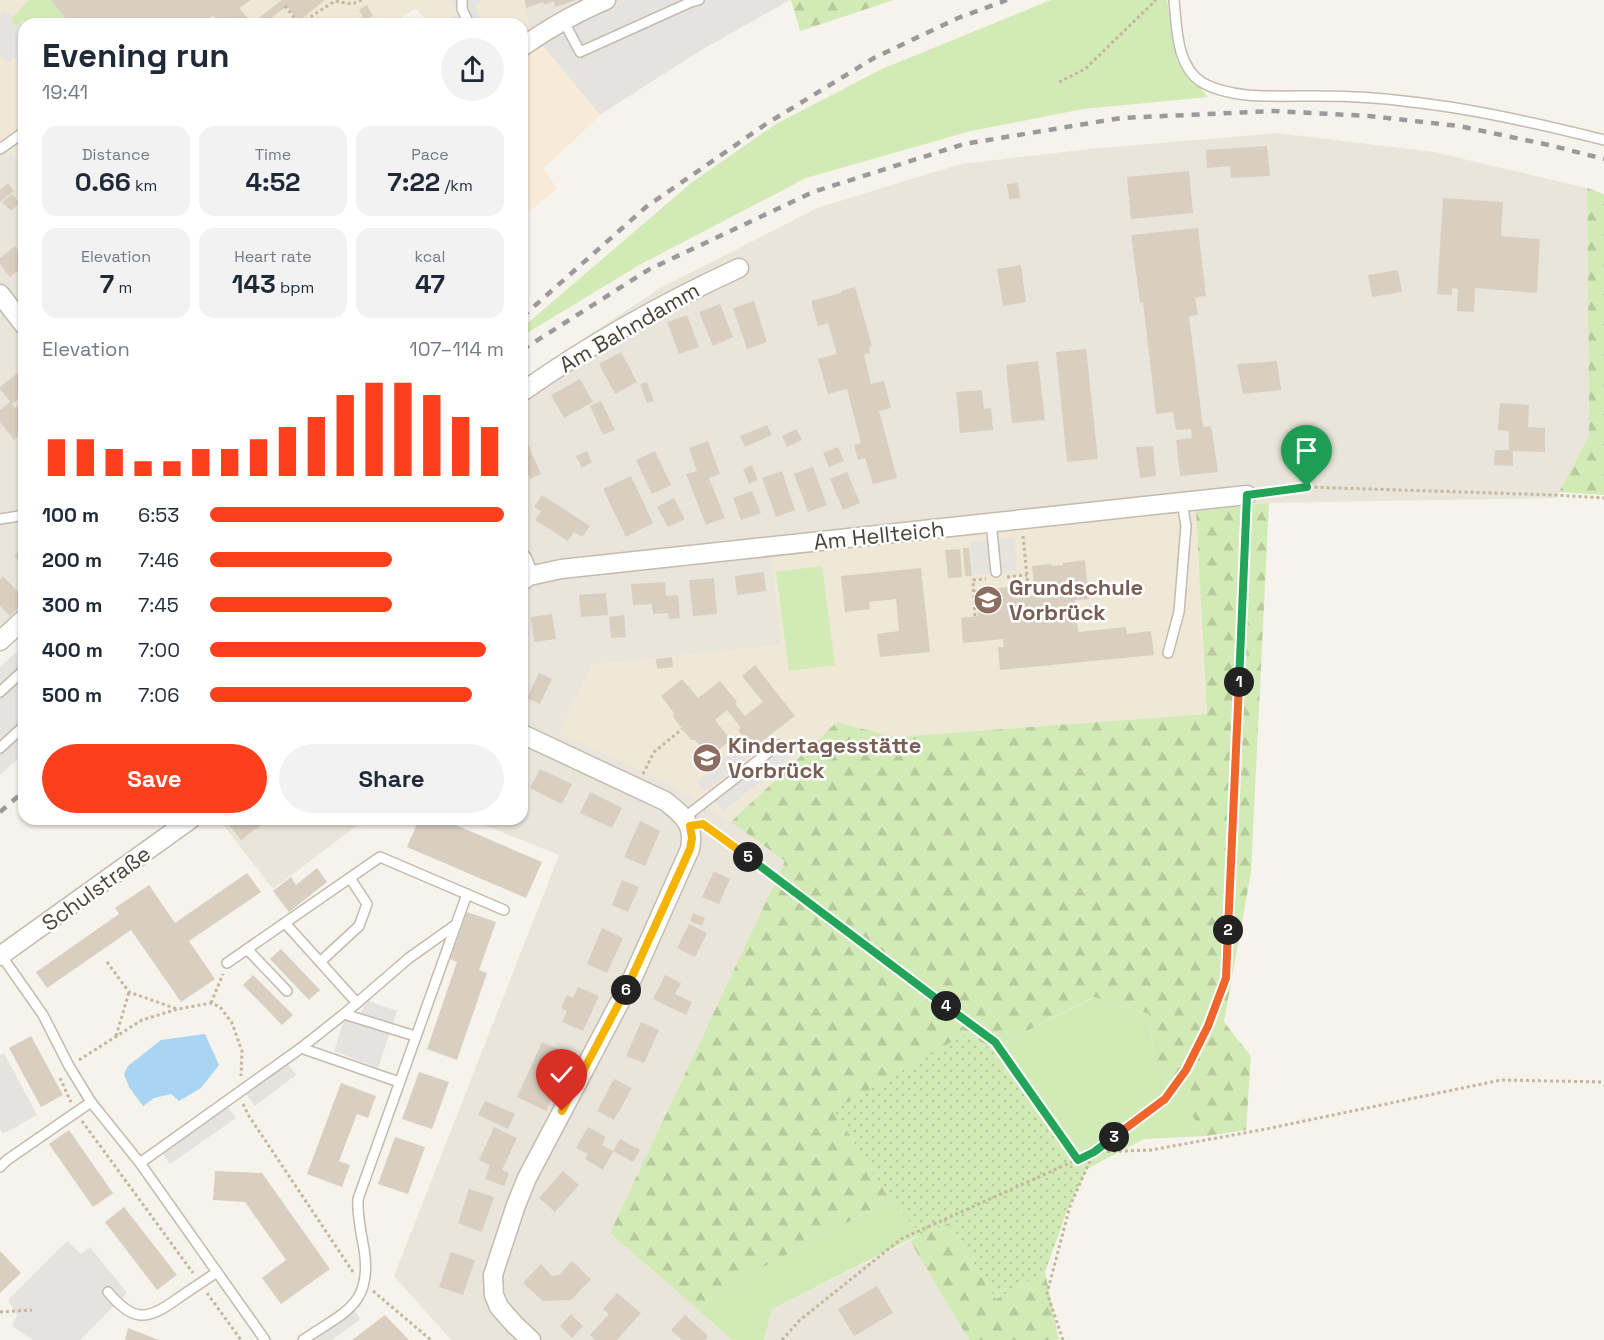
<!DOCTYPE html>
<meta charset="utf-8">
<style>
:root{--surface:#fff;--page:#f2f2f3;--text:#1f2937;--muted:#747a83;--accent:#fc3f1d}
body{margin:0;font-family:"Space Grotesk",sans-serif;background:var(--page);color:var(--text);height:100vh;display:flex;flex-direction:column;font-size:22px;white-space:nowrap}
*{box-sizing:border-box;margin:0}
p{font-size:20px;color:var(--muted)}
.icon{flex:none;width:33px;height:33px;fill:none;stroke:currentColor;stroke-width:2;stroke-linecap:round;stroke-linejoin:round}
.map{position:relative;flex:1;overflow:hidden}
.drawer{position:absolute;left:18px;top:18px;width:510px;height:807px;display:flex;flex-direction:column;background:var(--surface);border-radius:18px;box-shadow:0 2px 4px #0004}
.drawer>*{flex:none}
.pin{position:absolute;display:grid;place-items:center;width:51px;height:51px;color:#fff;margin:-62px -26px;border-radius:50% 50% 50% 0;rotate:-45deg;box-shadow:0 0 6px #0007}
.pin .icon{rotate:45deg}
.km{position:absolute;width:30px;height:30px;margin:-15px;border-radius:50%;background:#222;color:#fff;font-size:16px;line-height:30px;text-align:center}
.round{display:grid;place-items:center;flex:none;width:63px;height:63px;border-radius:32px;background:var(--page)}
.head{display:flex;align-items:center;justify-content:space-between;height:102px;padding:0 24px}
h1{font-size:33px;font-weight:800;line-height:45px}
.metrics{display:grid;grid-template-columns:repeat(3,1fr);gap:9px;height:102px;padding:6px 24px}
.metrics div{display:grid;align-content:center;border-radius:15px;background:var(--page);text-align:center}
.metrics b{font-size:26px;font-weight:800}
.metrics small{font-size:16px;font-weight:400}
.metrics p{font-size:16px}
.chart{height:168px;padding:12px 24px}
.chart p{display:flex;justify-content:space-between}
.chart svg{width:100%;height:108px;margin-top:6px;stroke:var(--accent);stroke-width:6}
.button{display:flex;gap:12px;margin-top:auto;padding:12px 24px}
.button a{flex:1;height:69px;border-radius:36px;background:var(--accent);color:#fff;font-size:24px;font-weight:800;line-height:69px;text-align:center}
.button a+a{background:var(--page);color:var(--text)}
ul{padding:0 24px;list-style:none;font-size:20px}
li{display:grid;grid-template-columns:96px 72px 1fr;align-items:center;height:45px}
li i{height:15px;border-radius:8px;background:var(--accent)}
.map>svg:first-child{display:block}
</style>
<div class="map">
<svg width="1604" height="1340" viewBox="0 0 1604 1340">
<defs>
<pattern id="forest-firs" width="22" height="20" patternUnits="userSpaceOnUse" patternTransform="scale(1.5)"><rect width="22" height="20" fill="#d2eab5"/><path d="M5 1l3.5 6h-7zM16 11l3.5 6h-7z" fill="#b6ca9c"/></pattern>
<pattern id="garden-dots" width="8" height="8" patternUnits="userSpaceOnUse" patternTransform="scale(1.5)"><rect width="8" height="8" fill="#d2eab5"/><path d="M2 2h.1M6 6h.1" fill="none" stroke="#b6ca9c" stroke-width="1.8" stroke-linecap="round"/></pattern>
</defs>
<rect width="100%" height="100%" fill="#f6f3ec"/>
<g fill="#eae5da">
<polygon points="523,0 628,0 579,23 536,51"/>
<polygon points="1277,133 1434,152 1587,188 1589,436 1556,498 1269,503 771,554 782,645 592,665 560,733 668,782 731,822 785,861 610,1233 732,1340 451,1340 394,1276 559,855 468,819 522,819 522,379 659,289 817,208 961,164 1090,149"/>
<polygon points="0,138 24,169 24,608 0,630"/>
<polygon points="219,819 366,819 273,889"/>
<polygon points="910,1241 969,1340 764,1340 772,1309"/>
</g>
<polygon fill="#f7ead8" points="543,46 600,115 544,168 557,189 522,217 522,61"/>
<g fill="#efe8d6">
<polygon points="0,0 523,0 536,51 522,61 522,24 429,24 416,8 391,24 24,24 24,169 0,138"/>
<polygon points="1196,511 1207,714 894,737 837,722 731,822 668,782 560,733 592,665 781,645 770,555"/>
</g>
<g fill="#d2eab5">
<polygon points="29,0 51,0 70,24 27,24 23,20 16,26 12,23 12,18"/>
<polygon points="1051,0 1167,0 1177,61 1208,97 1083,109 971,131 806,178 641,264 522,336 522,328 691,183 776,124 882,69"/>
<polygon points="822,566 835,665 789,671 776,572"/>
<polygon points="1095,997 1149,1014 1154,1060 1206,1136 1144,1139 1087,1169 1083,1177 991,1049"/>
<polygon points="890,1200 921,1234 772,1309 764,1340 732,1340 698,1310 716,1292"/>
</g>
<g fill="url(#forest-firs)">
<polygon points="791,0 894,0 800,31"/>
<polygon points="1587,188 1604,194 1604,495 1559,492 1589,436"/>
<polygon points="1269,503 1251,872 1224,1022 1251,1056 1246,1130 1206,1136 1154,1060 1149,1014 1094,997 991,1049 969,1032 835,1110 890,1200 716,1292 698,1310 610,1233 785,861 731,822 837,722 894,737 1207,714 1196,511"/>
<polygon points="949,1223 996,1299 1045,1272 1059,1340 969,1340 910,1241 921,1234"/>
</g>
<polygon fill="url(#garden-dots)" points="969,1032 991,1049 1083,1177 1068,1208 1045,1272 996,1299 949,1223 921,1234 890,1200 834,1110"/>
<g fill="#e5e3e0">
<polygon points="451,0 481,0 481,4 475,6 483,24 446,24 445,21 459,14"/>
<polygon points="628,0 790,0 696,53 600,115 543,46 579,23"/>
<polygon points="5,10 12,18 12,23 14,25 17,26 23,20 27,24 24,24 24,68 16,57 7,63 0,53 0,14"/>
<polygon points="1014,538 1017,571 973,575 970,542"/>
<polygon points="24,645 24,753 0,775 0,667"/>
<polygon points="741,746 749,757 705,791 697,781"/>
<polygon points="783,748 791,758 723,811 715,801"/>
<polygon points="366,1000 397,1011 378,1068 334,1051 344,1021 361,1013"/>
<polygon points="4,1053 37,1115 3,1134 0,1129 0,1055"/>
<polygon points="288,1064 296,1075 255,1106 246,1094"/>
<polygon points="228,1107 236,1118 170,1164 162,1153"/>
<polygon points="67,1241 81,1254 90,1247 127,1293 80,1340 33,1340 12,1326 17,1315 8,1300"/>
<polygon points="354,1309 360,1320 332,1340 310,1340"/>
</g>
<polygon fill="#a9d4f2" points="205,1034 219,1065 201,1088 179,1101 171,1094 154,1098 143,1106 129,1087 124,1074 128,1066 161,1040"/>
<g fill="#d8cfc1">
<polygon points="51,0 251,0 239,8 252,23 282,0 325,0 299,21 287,6 263,24 220,24 213,15 202,24 149,24 147,21 143,24 70,24"/>
<polygon points="525,0 576,0 555,7 554,1 544,5 543,2 526,8"/>
<polygon points="367,5 373,16 364,20 359,10"/>
<polygon points="1267,146 1270,176 1231,178 1230,166 1207,168 1206,150"/>
<polygon points="1189,171 1193,213 1131,219 1127,177"/>
<polygon points="8,183 14,191 0,202 0,190"/>
<polygon points="1018,183 1020,198 1009,199 1007,184"/>
<polygon points="12,194 20,203 11,211 2,202"/>
<polygon points="1443,198 1503,202 1501,236 1540,239 1537,293 1475,288 1474,312 1457,311 1458,289 1452,288 1452,295 1437,294"/>
<polygon points="1198,228 1206,296 1195,297 1198,315 1189,316 1203,427 1211,426 1218,472 1180,476 1176,440 1192,438 1191,429 1176,430 1173,412 1156,414 1143,302 1140,303 1131,235"/>
<polygon points="15,246 21,254 24,252 24,266 10,277 0,264 0,258"/>
<polygon points="1021,265 1026,302 1003,306 997,269"/>
<polygon points="1398,270 1402,292 1372,297 1368,275"/>
<polygon points="855,287 872,346 869,347 870,353 864,355 871,384 884,381 891,408 879,411 897,478 873,484 865,458 858,460 854,445 861,443 847,389 828,394 818,359 837,354 828,323 818,326 811,301 841,293 841,291"/>
<polygon points="754,301 767,342 747,349 733,308"/>
<polygon points="720,304 733,337 713,346 699,312"/>
<polygon points="687,315 699,347 679,354 667,322"/>
<polygon points="1086,349 1098,459 1067,462 1056,352"/>
<polygon points="621,352 637,382 615,394 599,364"/>
<polygon points="1038,361 1045,420 1012,423 1006,365"/>
<polygon points="1277,361 1281,390 1243,394 1237,364"/>
<polygon points="24,368 24,394 12,404 15,408 24,400 24,414 21,417 24,421 24,432 14,440 0,422 0,410 10,402 0,389 0,387"/>
<polygon points="580,379 593,402 564,418 551,395"/>
<polygon points="647,382 654,401 647,403 640,384"/>
<polygon points="982,390 984,409 991,408 993,430 960,433 956,392"/>
<polygon points="601,401 615,430 603,435 590,406"/>
<polygon points="1500,403 1529,405 1528,427 1545,428 1545,452 1513,451 1513,466 1494,465 1495,450 1509,450 1509,431 1498,430"/>
<polygon points="767,425 772,435 745,447 740,436"/>
<polygon points="796,429 802,440 787,447 782,436"/>
<polygon points="522,431 541,474 530,479 526,470 522,472"/>
<polygon points="708,441 720,474 709,478 725,518 706,525 686,474 697,471 689,448"/>
<polygon points="1153,446 1156,476 1140,478 1136,447"/>
<polygon points="838,447 844,461 829,467 823,453"/>
<polygon points="587,451 592,462 582,468 576,456"/>
<polygon points="655,451 671,485 652,494 636,460"/>
<polygon points="752,465 758,480 749,484 743,469"/>
<polygon points="813,467 827,505 808,512 794,474"/>
<polygon points="782,471 795,510 776,517 762,478"/>
<polygon points="847,472 860,503 843,510 830,479"/>
<polygon points="631,476 653,523 626,537 603,489"/>
<polygon points="752,491 761,513 741,520 733,498"/>
<polygon points="542,495 590,526 582,537 574,532 568,541 535,520 541,511 534,507"/>
<polygon points="674,498 685,519 668,527 657,507"/>
<polygon points="24,546 24,567 14,556"/>
<polygon points="963,548 969,548 972,576 965,576"/>
<polygon points="960,549 962,577 948,578 945,550"/>
<polygon points="1085,560 1089,599 1075,600 1078,632 1126,627 1127,634 1151,631 1154,655 1000,670 998,647 1004,647 1003,639 963,643 961,618 978,616 975,590 1021,586 1022,597 1035,596 1032,566 1051,564 1052,566 1063,565 1063,563"/>
<polygon points="921,568 930,652 880,657 877,634 899,631 896,599 869,602 870,609 845,612 841,576"/>
<polygon points="764,572 766,591 737,595 735,576"/>
<polygon points="3,576 24,598 24,602 10,616 0,606 0,580"/>
<polygon points="714,578 717,614 693,616 689,580"/>
<polygon points="665,582 666,596 678,595 680,618 669,619 668,613 653,614 652,604 633,605 631,584"/>
<polygon points="606,593 608,615 581,617 579,595"/>
<polygon points="552,614 556,639 534,642 531,617"/>
<polygon points="624,615 626,637 611,638 609,617"/>
<polygon points="672,657 673,667 657,669 656,659"/>
<polygon points="755,665 795,716 755,747 750,741 748,743 738,730 741,728 727,710 715,720 731,740 709,757 695,740 691,740 673,717 674,713 661,696 682,679 698,698 720,681 737,702 735,704 745,716 763,702 742,676"/>
<polygon points="539,673 552,679 540,704 527,698"/>
<polygon points="540,769 572,784 562,804 530,788"/>
<polygon points="590,792 622,808 612,828 580,813"/>
<polygon points="232,819 269,819 241,840 227,822"/>
<polygon points="419,819 442,819 542,862 526,898 407,847"/>
<polygon points="640,821 660,831 645,866 624,857"/>
<polygon points="317,868 327,882 289,912 273,891 291,877 296,885"/>
<polygon points="714,871 730,879 719,904 702,897"/>
<polygon points="247,873 261,892 189,941 215,979 181,1002 131,930 47,988 36,972 119,914 115,908 149,885 175,923"/>
<polygon points="622,880 639,887 628,912 612,905"/>
<polygon points="467,912 496,922 479,970 487,973 457,1060 427,1049 457,962 450,959"/>
<polygon points="693,913 705,918 702,926 690,921"/>
<polygon points="689,924 707,933 695,957 677,948"/>
<polygon points="602,928 623,938 607,973 587,964"/>
<polygon points="281,949 320,990 309,1000 270,959"/>
<polygon points="253,975 293,1015 282,1025 243,985"/>
<polygon points="665,975 681,983 675,994 692,1002 686,1015 653,999"/>
<polygon points="578,987 599,996 583,1031 562,1022 567,1011 561,1008 567,995 573,998"/>
<polygon points="641,1022 659,1030 644,1063 626,1056"/>
<polygon points="31,1036 63,1095 41,1107 9,1048"/>
<polygon points="542,1042 571,1055 546,1111 517,1097"/>
<polygon points="419,1072 449,1082 432,1129 402,1119"/>
<polygon points="614,1079 632,1088 614,1120 597,1111"/>
<polygon points="341,1083 376,1096 368,1118 357,1114 339,1161 350,1165 342,1187 307,1174"/>
<polygon points="485,1101 515,1114 508,1129 478,1115"/>
<polygon points="494,1127 517,1138 502,1170 509,1173 504,1186 485,1179 490,1165 479,1160"/>
<polygon points="588,1127 606,1137 602,1145 613,1151 603,1170 585,1159 588,1154 576,1148"/>
<polygon points="69,1130 113,1193 93,1207 49,1144"/>
<polygon points="395,1137 425,1147 408,1194 378,1184"/>
<polygon points="620,1139 640,1150 633,1162 613,1151"/>
<polygon points="215,1171 262,1173 330,1269 281,1304 262,1278 286,1260 245,1202 213,1200"/>
<polygon points="563,1171 579,1185 555,1212 539,1198"/>
<polygon points="469,1189 494,1197 482,1232 458,1223"/>
<polygon points="124,1207 177,1275 157,1290 105,1222"/>
<polygon points="0,1251 21,1273 0,1293"/>
<polygon points="451,1252 475,1260 463,1295 439,1287"/>
<polygon points="572,1261 591,1279 571,1300 543,1301 523,1283 541,1264 552,1276 559,1275"/>
<polygon points="877,1286 893,1313 854,1336 838,1309"/>
<polygon points="617,1293 641,1313 617,1340 595,1340 590,1335 609,1314 603,1309"/>
<polygon points="571,1314 583,1326 572,1338 560,1326"/>
<polygon points="385,1315 409,1340 352,1340"/>
<polygon points="685,1315 708,1336 705,1340 682,1340 671,1330"/>
<polygon points="128,1328 159,1340 125,1340"/>
</g>
<g fill="none" stroke-linecap="round" stroke-linejoin="round">
<g stroke="#c2bbae" stroke-width="12">
<g id="lane">
<polyline points="462,0 462,9 469,24"/>
<path d="M1174,0C1177,28 1176,67 1203,83C1236,101 1284,95 1320,96C1350,96 1382,98 1412,102C1476,109 1541,124 1604,140"/>
<polyline points="563,20 580,52 691,2 699,0"/>
<polyline points="0,149 24,132"/>
<polyline points="0,519 19,516 24,512"/>
<polyline points="991,522 996,572"/>
<polyline points="1168,653 1179,612 1186,526 1182,502"/>
<polyline points="0,692 24,670"/>
<polyline points="0,748 24,726"/>
<polyline points="684,818 778,745"/>
<polyline points="285,923 357,1003"/>
<polyline points="247,949 287,991"/>
<polyline points="1,955 43,1015 69,1066 91,1102 140,1163 265,1340"/>
<polyline points="320,962 359,926 367,904 350,878"/>
<polyline points="227,963 380,857 504,910"/>
<polyline points="344,1014 415,1036"/>
<polyline points="301,1048 399,1082"/>
<polyline points="140,1163 301,1048 344,1014 409,958 454,926"/>
<polyline points="0,1167 7,1160 91,1102"/>
<path d="M108,1292C133,1322 147,1321 177,1299C190,1290 204,1281 217,1272"/>
<path d="M303,1340C344,1312 373,1305 364,1249C361,1232 357,1216 358,1199L467,894"/>
</g>
</g>
<g stroke="#c2bbae" stroke-width="21">
<g id="street">
<path d="M522,47C549,28 575,13 606,0"/>
<polyline points="0,294 24,325"/>
<path d="M522,392C590,344 663,303 739,268"/>
<polyline points="522,559 529,576"/>
<polyline points="522,581 529,576 561,569 1247,495"/>
<polyline points="0,641 24,619"/>
<path d="M522,734L665,801C683,815 695,824 690,849L633,977L527,1178L516,1205L493,1275L494,1295L499,1307L515,1325L531,1340"/>
<polyline points="0,956 191,819"/>
</g>
</g>
<g stroke="#c4b79f" stroke-width="3" stroke-dasharray="3 3" stroke-linecap="butt">
<polyline points="285,6 298,22"/>
<polyline points="209,19 213,24"/>
<polyline points="233,24 240,19 244,24"/>
<polyline points="294,24 307,19 335,1 352,4 362,0"/>
<polyline points="1059,82 1085,69 1156,0"/>
<polyline points="1261,493 1307,487 1555,495 1604,498"/>
<polyline points="1023,536 1029,596"/>
<polyline points="1007,577 1027,575"/>
<polyline points="975,616 973,580 986,579"/>
<polyline points="643,774 654,752 682,729"/>
<polyline points="708,828 995,1042 1078,1160"/>
<polyline points="107,962 129,992 177,1009"/>
<polyline points="211,1003 223,974"/>
<polyline points="116,1036 129,992"/>
<polyline points="79,1060 142,1020 178,1009 211,1003 220,1007 232,1023 242,1051 241,1076"/>
<polyline points="60,1078 71,1102"/>
<polyline points="243,1104 249,1116 353,1272"/>
<polyline points="82,1121 193,1273"/>
<polyline points="1095,1152 1151,1150 1266,1129 1501,1080 1604,1082"/>
<polyline points="373,1291 431,1340"/>
<polyline points="207,1293 241,1340"/>
<polyline points="0,1312 32,1310"/>
<polyline points="782,1340 800,1320 901,1239 1094,1152 1165,1099 1186,1070 1208,1026 1226,978 1246,511"/>
<polyline points="1063,1340 1047,1293 1070,1206 1093,1154"/>
</g>
<use href="#lane" stroke="#fff" stroke-width="9"/>
<use href="#street" stroke="#fff" stroke-width="18"/>
<g stroke="#9a9a9a" stroke-width="4.5" stroke-dasharray="8 8" stroke-linecap="butt">
<polyline points="522,317 646,207 766,124 874,58 958,18 1007,0"/>
<polyline points="522,350 648,270 813,192 964,144 1121,118 1274,111 1369,116 1459,126 1549,145 1604,159"/>
<polyline points="0,812 24,791"/>
</g>
</g>
<g fill="none" stroke-linecap="round" stroke-linejoin="round">
<g stroke="#fff" stroke-width="12">
<polyline id="split-1" points="1239,682 1247,495 1307,487"/>
</g>
<g stroke="#fff" stroke-width="12">
<polyline id="split-2" points="1228,930 1239,682"/>
</g>
<g stroke="#fff" stroke-width="12">
<polyline id="split-3" points="1114,1137 1165,1099 1186,1070 1208,1026 1226,978 1228,930"/>
</g>
<g stroke="#fff" stroke-width="12">
<polyline id="split-4" points="946,1006 995,1042 1078,1160 1094,1152 1114,1137"/>
</g>
<g stroke="#fff" stroke-width="12">
<polyline id="split-5" points="748,857 946,1006"/>
</g>
<g stroke="#fff" stroke-width="12">
<polyline id="split-6" points="626,990 690,849 692,838 690,826 703,824 748,857"/>
</g>
<g stroke="#fff" stroke-width="12">
<polyline id="split-7" points="562,1111 626,990"/>
</g>
<use href="#split-1" stroke="#22a559" stroke-width="8"/>
<use href="#split-2" stroke="#f0652b" stroke-width="8"/>
<use href="#split-3" stroke="#f0652b" stroke-width="8"/>
<use href="#split-4" stroke="#22a559" stroke-width="8"/>
<use href="#split-5" stroke="#22a559" stroke-width="8"/>
<use href="#split-6" stroke="#f5b400" stroke-width="8"/>
<use href="#split-7" stroke="#f5b400" stroke-width="8"/>
</g>
<defs>
<g id="school-disc" transform="scale(1.5)"><circle r="9.5" fill="#8d6e63" stroke="#fff"/><path d="M0-5L7-2L0 1L-7-2ZM-4 1L0 2.5L4 1V4Q0 6-4 4Z" fill="#fff"/></g>
</defs>
<g fill-rule="evenodd">
<use href="#school-disc" x="988" y="600"/>
<use href="#school-disc" x="707" y="758"/>
</g>
<g text-anchor="middle" dominant-baseline="central" stroke-width="5" stroke-linejoin="round" paint-order="stroke">
<g font-size="22" fill="#4b4439" stroke="#fff">
<text transform="translate(629 327) rotate(-30)">Am Bahndamm</text>
<text transform="translate(879 535) rotate(-6)">Am Hellteich</text>
<text transform="translate(96 888) rotate(-36)">Schulstraße</text>
</g>
<g font-size="22" font-weight="bold" fill="#785e54" stroke="#fff" text-anchor="start">
<text x="1009" y="587">Grundschule<tspan x="1009" dy="25">Vorbrück</tspan></text>
<text x="728" y="745">Kindertagesstätte<tspan x="728" dy="25">Vorbrück</tspan></text>
</g>
</g>
</svg>
<div class="pin" style="left:1307px;top:487px;background:#1e9e55"><svg class="icon" aria-label="arrive" viewBox="0 0 24 24"><path d="M6 21V4h12l-3 4 3 4H6"/></svg></div>
<div class="pin" style="left:562px;top:1111px;background:#d93025"><svg class="icon" aria-label="check" viewBox="0 0 24 24"><path d="M5 12l5 5 9-10"/></svg></div>
<b class="km" style="left:1239px;top:682px">1</b>
<b class="km" style="left:1228px;top:930px">2</b>
<b class="km" style="left:1114px;top:1137px">3</b>
<b class="km" style="left:946px;top:1006px">4</b>
<b class="km" style="left:748px;top:857px">5</b>
<b class="km" style="left:626px;top:990px">6</b>
<section class="drawer">
<div class="head"><div><h1>Evening run</h1><p>19:41</p></div><a class="round"><svg class="icon" aria-label="share" viewBox="0 0 24 24"><path d="M12 15V3M7 8l5-5 5 5M5 13v7h14v-7"/></svg></a></div>
<div class="metrics">
<div><p>Distance</p><b>0.66<small> km</small></b></div>
<div><p>Time</p><b>4:52</b></div>
<div><p>Pace</p><b>7:22<small> /km</small></b></div>
</div>
<div class="metrics">
<div><p>Elevation</p><b>7<small> m</small></b></div>
<div><p>Heart rate</p><b>143<small> bpm</small></b></div>
<div><p>kcal</p><b>47</b></div>
</div>
<div class="chart"><p><span>Elevation</span>107–114 m</p>
<svg viewBox="0 0 160 44" preserveAspectRatio="none"><path d="M5 44V29M15 44V29M25 44V33M35 44V38M45 44V38M55 44V33M65 44V33M75 44V29M85 44V24M95 44V20M105 44V11M115 44V6M125 44V6M135 44V11M145 44V20M155 44V24"/></svg>
</div>
<ul>
<li><b>100 m</b>6:53<i style="width:100%"></i></li>
<li><b>200 m</b>7:46<i style="width:62%"></i></li>
<li><b>300 m</b>7:45<i style="width:62%"></i></li>
<li><b>400 m</b>7:00<i style="width:94%"></i></li>
<li><b>500 m</b>7:06<i style="width:89%"></i></li>
</ul>
<div class="button"><a>Save</a><a>Share</a></div>
</section>
</div>
